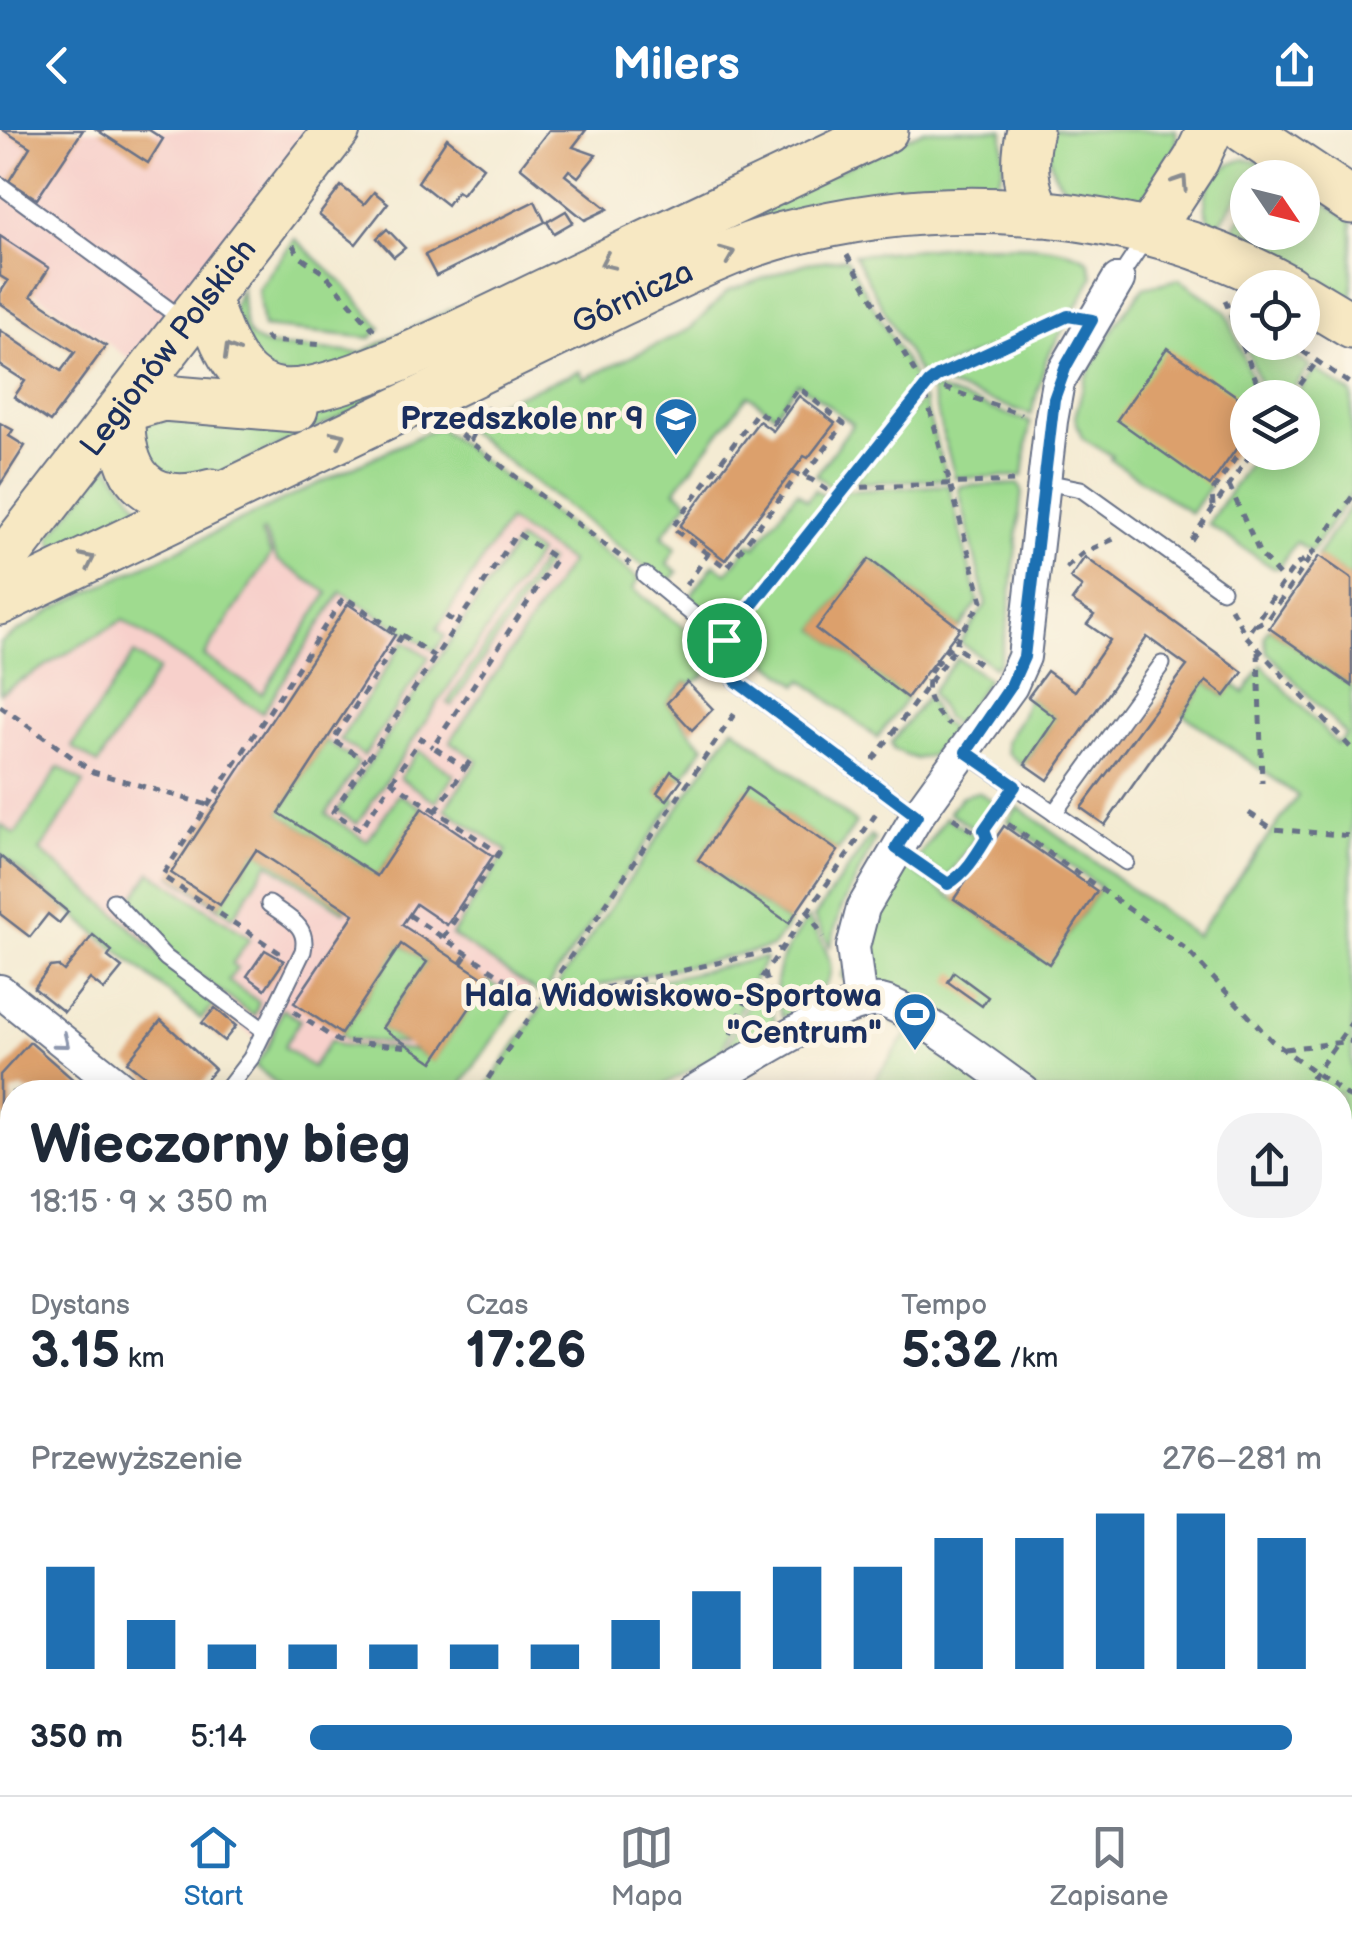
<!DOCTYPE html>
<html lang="pl">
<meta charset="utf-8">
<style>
:root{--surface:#fff;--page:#f2f2f3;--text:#1f2937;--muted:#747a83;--line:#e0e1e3;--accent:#1f6fb2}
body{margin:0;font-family:"Balsamiq Sans",sans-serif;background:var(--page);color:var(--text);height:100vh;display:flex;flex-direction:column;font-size:38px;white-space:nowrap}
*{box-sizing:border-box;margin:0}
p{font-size:32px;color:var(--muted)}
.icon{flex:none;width:55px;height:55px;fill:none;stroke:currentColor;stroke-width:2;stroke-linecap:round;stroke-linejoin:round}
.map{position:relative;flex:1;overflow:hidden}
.sheet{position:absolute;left:0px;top:950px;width:1352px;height:715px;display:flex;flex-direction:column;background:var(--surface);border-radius:40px 40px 0 0;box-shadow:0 5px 25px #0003}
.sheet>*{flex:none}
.needle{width:65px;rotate:125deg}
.controls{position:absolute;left:1230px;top:30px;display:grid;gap:20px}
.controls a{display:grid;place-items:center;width:90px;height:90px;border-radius:50%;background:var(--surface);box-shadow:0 5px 25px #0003;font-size:50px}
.pin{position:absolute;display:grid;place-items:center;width:85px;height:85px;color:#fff;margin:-42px;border:5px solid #fff;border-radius:50%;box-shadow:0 2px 10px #0007}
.round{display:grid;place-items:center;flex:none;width:105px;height:105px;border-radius:40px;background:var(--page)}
.head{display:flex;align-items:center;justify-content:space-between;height:170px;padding:0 30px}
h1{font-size:55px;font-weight:800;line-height:75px}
.figures{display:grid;grid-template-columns:repeat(3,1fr);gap:15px;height:170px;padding:10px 30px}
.figures div{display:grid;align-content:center}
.figures b{font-size:50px;font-weight:800}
.figures small{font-size:28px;font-weight:400}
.figures p{font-size:28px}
.chart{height:280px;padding:20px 30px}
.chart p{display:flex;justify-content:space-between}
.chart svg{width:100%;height:180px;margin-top:10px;stroke:var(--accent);stroke-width:6}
ul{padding:0 30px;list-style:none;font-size:32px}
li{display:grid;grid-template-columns:160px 120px 1fr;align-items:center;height:75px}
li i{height:25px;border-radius:12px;background:var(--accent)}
header{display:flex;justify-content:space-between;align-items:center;height:130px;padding:0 30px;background:var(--accent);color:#fff;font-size:45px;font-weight:800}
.tabs{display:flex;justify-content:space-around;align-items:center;height:140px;border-top:2px solid var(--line);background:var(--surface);font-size:28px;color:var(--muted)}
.tabs a{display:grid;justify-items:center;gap:5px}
.tabs .selected{color:var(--accent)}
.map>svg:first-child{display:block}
</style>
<header><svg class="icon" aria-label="back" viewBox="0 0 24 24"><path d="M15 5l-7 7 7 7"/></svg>Milers<svg class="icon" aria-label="share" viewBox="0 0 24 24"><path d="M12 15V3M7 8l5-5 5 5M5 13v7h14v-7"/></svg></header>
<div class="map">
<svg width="1352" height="1665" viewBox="0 0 1352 1665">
<rect width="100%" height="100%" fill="#fcf5e5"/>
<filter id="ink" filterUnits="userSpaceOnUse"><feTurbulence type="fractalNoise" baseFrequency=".01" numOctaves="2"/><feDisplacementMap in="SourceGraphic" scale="20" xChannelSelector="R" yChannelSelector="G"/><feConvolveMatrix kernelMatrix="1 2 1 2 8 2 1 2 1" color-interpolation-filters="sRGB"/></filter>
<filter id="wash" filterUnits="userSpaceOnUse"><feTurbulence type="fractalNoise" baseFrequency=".0048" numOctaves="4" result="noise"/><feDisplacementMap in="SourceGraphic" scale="40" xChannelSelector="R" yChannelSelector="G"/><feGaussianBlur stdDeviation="2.25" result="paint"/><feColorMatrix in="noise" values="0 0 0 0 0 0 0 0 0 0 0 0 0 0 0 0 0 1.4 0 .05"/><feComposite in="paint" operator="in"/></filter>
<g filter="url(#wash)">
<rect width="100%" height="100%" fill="#f4ebd3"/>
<g fill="#f7d0cb">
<polygon points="0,0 311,0 133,231 0,139"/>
<polygon points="439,318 707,521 665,574 601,758 456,962 287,962 255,935 267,919 260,912 215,875 201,889 0,721 0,536 55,501"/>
</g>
<g fill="#9fdb8f" stroke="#5d8576" stroke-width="2.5" fill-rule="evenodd">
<path d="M924,0H1003C1002,24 1010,46 987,61L705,103Z"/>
<path d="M1048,0H1176C1178,30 1159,74 1124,76C1114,77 1103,73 1093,71C1076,67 1065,61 1056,46C1048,32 1048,16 1048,0Z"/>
<path d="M1245,29L1261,31L1216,99C1191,70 1213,37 1245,29Z"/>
<polygon points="1303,58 1352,91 1352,176 1228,107 1247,78 1248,102 1302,102"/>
<polygon points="295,109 343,153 381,198 371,208 263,197 258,159"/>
<polygon points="683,113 688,123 202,352 150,343 141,291 315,286 325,283"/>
<path d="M952,116C990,116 1055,110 1088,130L1093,147L1073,183L935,241L924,253L854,125Z"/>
<polygon points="846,128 920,258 838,363 816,345 853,294 798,253 774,284 748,265 675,360 689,371 662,406 676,418 667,434 678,442 667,454 454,290 580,241 584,249 690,199 728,161 807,133"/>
<polygon points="1179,149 1226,181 1259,267 1248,268 1247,274 1210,356 1191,383 1110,329 1112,326 1082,308 1075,287 1085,249 1117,193 1143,158"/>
<path d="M241,158C246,186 236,209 271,216L361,223L456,177L459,184L316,251L257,242L233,179Z"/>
<polygon points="1234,185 1247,194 1248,212 1275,213 1310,236 1287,267 1265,267"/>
<polygon points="1067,193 1047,227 1031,285 936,252 1056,195"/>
<polygon points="1315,239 1352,264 1352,363 1311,422 1296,412 1278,438 1273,438 1208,394 1256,323 1302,322 1302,268 1295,267"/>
<polygon points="930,257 1030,292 1023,346 955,348"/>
<polygon points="923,268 947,349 857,353 856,349"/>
<path d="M438,297L639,449L633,459L720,525L702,548L689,554L686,552L667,573C680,587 690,605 704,616L682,649L671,642L657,662L667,670L671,665L676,670L544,862H537L452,805L507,721L445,679L478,630L450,612L570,432L508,391L437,499L445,506L435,521L341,462L262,583L123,490L0,563V513L57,477ZM264,401L277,430L328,463L262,564L204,526L271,425L261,403Z"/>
<polygon points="108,335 140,377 139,381 62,419 55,419 50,407"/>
<polygon points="1019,354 1022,361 1008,491 999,532 994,537 960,512 986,474 959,361 960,356"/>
<polygon points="949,355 978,472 960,498 869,429 816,499 907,568 877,608 803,550 798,555 733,505 846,361"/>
<polygon points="815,360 830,370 728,500 695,475 692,464 714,434 727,443 750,414 755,417 797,362 807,370"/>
<polygon points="1352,373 1352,449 1317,426"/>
<polygon points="518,410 538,423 357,694 337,681"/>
<polygon points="544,428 549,431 452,576 447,573"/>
<path d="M1269,498L1352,556V1665H0V1266L12,1264V1652H1340V962H866L908,903L874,879L841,846L904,735L1049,833L1100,757L1008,691L1018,677C1079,719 1136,764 1196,806L1298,666L1183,584L1206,551L1224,566L1234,554L1244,563L1262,535L1337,614L1346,605L1267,522L1264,506Z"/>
<polygon points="404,511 429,527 364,626 340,610"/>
<polygon points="134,524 158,540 98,634 72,617"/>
<polygon points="957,528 988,549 956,596 945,587 931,562"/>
<polygon points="927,566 940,591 953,600 932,625 916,629 893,619 891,613"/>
<polygon points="1028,567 1056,588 1022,635 1008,623 1006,611 1022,585"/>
<polygon points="733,597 856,693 838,721 747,659 698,730 789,793 773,817 550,866"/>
<polygon points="326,611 359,633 326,684 367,711 399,664 422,678 377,746 279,683"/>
<polygon points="418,620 454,645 436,672 400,648"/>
<polygon points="59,637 84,653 40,721 113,781 214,875 201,889 0,724 0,694 15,705"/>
<polygon points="978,662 998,674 979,702 949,682 962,666"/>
<polygon points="946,687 976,707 947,748 918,728"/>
<polygon points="871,706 875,710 841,779 830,817 814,787"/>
<polygon points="256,720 346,779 344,782 268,733 233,787 170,745 220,775"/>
<polygon points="151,742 250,808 232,834 237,838 228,851 259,872 254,886 179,832 127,778"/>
<path d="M808,788C844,847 838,851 782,888C768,841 782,826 808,788Z"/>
<polygon points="401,814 427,832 382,898 406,914 347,909 341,904"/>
<polygon points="762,828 766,829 750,855 720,924 650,962 483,962 543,875"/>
<polygon points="488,851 520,871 456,962 287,962 255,936 267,919 282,879 300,890 284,917 312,937 331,910 340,915 414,920 433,931"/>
<polygon points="759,858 767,861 775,892 726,920 753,863"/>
</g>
<polygon fill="#7fbb7a" stroke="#4d756c" stroke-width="2.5" points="0,1144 12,1153 12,1264 0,1266"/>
<g id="blocks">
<g fill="#dca06c">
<polygon points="3,0 83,0 37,69 9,51 30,17"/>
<polygon points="97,0 149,0 163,9 148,33"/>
<polygon points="549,0 586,0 573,17 596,25 578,47 569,40 565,45 608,79 585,90 520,37"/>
<polygon points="447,8 483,37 462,64 457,61 447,75 418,52"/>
<polygon points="341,56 364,74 374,62 388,73 356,114 319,85"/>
<polygon points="535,71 545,92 436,146 425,125"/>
<polygon points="566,81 573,92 554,103 547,92"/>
<polygon points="387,99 405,118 394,127 377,108"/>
<polygon points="0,106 49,138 31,166 106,216 50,292 14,267 25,251 0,235 0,200 61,241 75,222 0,173 0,163 8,151 0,146"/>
<polygon points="1167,218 1248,274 1248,302 1210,356 1117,290"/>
<polygon points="799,266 835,293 808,328 804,326 725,430 680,396 759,291 773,301"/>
<polygon points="0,293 13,300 9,306 25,316 0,355"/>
<polygon points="1319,426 1352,449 1352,556 1269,498"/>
<polygon points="1085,427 1243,542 1225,566 1206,551 1105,695 1081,678 1187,536 1147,507 1048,650 1025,634 1056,588 1028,567 1047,541 1075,561 1110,510 1087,494 1094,485 1072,471 1082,457 1070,448"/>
<polygon points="869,429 960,498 907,568 816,499"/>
<polygon points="348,474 395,505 279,683 377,746 422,678 493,726 447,795 416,774 402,795 488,851 433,932 382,898 427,832 401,814 341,904 294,873 354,784 256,720 220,775 171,743"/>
<polygon points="687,552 713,579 692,600 667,573"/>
<polygon points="671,641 682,649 667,670 657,663"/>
<polygon points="747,658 838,721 789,793 698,730"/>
<polygon points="1004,696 1097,761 1049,834 954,769"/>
<polygon points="0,726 68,782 59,793 48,784 30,807 0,784"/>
<polygon points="93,805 112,821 108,827 122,838 104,860 90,849 64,882 34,858 50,837 58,836 64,841"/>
<polygon points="265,820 284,831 265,859 247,846"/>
<polygon points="954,842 988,867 982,876 948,852"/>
<polygon points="215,878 236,896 224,911 202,893"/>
<polygon points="161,890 215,939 195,962 165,962 127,932"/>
<polygon points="30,912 84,959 81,962 28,962 22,958 12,962 12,987 9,991 0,984 0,945"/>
<polygon points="566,1652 658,1652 661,1665 523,1665"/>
</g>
</g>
</g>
<g filter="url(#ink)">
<use href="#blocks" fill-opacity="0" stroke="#677187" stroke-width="2.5"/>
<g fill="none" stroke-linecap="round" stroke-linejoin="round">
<g stroke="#677187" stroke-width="19">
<g id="lane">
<polyline points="0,55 186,192"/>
<polyline points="1118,150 1147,106"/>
<polyline points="1045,352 1081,359 1222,460"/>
<polyline points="645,445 725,511 736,551 917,686"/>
<polyline points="965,622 1126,732"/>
<polyline points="1054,683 1162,534"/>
<polyline points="113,771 166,828 265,901"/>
<path d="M225,962L251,928L303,821C309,795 288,788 269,774"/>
<polyline points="1340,1062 1352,1060"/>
</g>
</g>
<g stroke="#677187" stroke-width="36">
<g id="street">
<polyline points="0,861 126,962"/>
<polyline points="860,873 853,817 863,778 917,686 1011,556 1024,527 1051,291 1058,252 1118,150"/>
<path d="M693,962C731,941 842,867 880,871C908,874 997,943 1024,962"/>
<polyline points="395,1652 399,1665"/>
<polyline points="425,1665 477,1652"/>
</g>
</g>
<g stroke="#677187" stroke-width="49">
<g id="secondary">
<path d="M1030,0C1023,28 1023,60 1040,84"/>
<polyline points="1245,0 1352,71"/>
<polyline points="1149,102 1196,30 1210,0"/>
<polyline points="1302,166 1352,196"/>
<path d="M207,169C220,205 234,254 278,261C333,271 504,180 561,154C669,103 777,51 885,0"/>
<polyline points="122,280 163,268 295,279"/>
<path d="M122,280C120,344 144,380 212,362"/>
<path id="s1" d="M0,435L337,0"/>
<path id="s2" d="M0,472L621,173C674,148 727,120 783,105C949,61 1137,74 1288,158"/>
</g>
</g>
<g stroke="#677187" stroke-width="5" stroke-dasharray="8 8" stroke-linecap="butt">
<polyline points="293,115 299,126 325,144 374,200"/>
<polyline points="847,125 924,258 982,471 958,507 956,517 985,538"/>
<polyline points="1225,170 1263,268"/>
<polyline points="1233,175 1248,185"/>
<polyline points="265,206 270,211 326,215"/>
<polyline points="1289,212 1352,255"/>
<polyline points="929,253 1021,284"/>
<polyline points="1291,268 1317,231"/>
<polyline points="448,295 630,434"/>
<polyline points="470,311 489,277"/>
<polyline points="792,342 812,350 838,367"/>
<polyline points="1229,355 1260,424 1284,451"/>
<polyline points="846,358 1013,351"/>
<polyline points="1352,367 1311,425 1295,436 1284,451 1246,506 1352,619"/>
<polyline points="1213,376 1212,362 1248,310"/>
<polyline points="1191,410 1252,322"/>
<polyline points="708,424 672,398 758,281 773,293 799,258 844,294 803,348"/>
<polyline points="1066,438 1083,423 1116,408"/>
<polyline points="686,455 708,424 727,438 797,346"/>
<polyline points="1231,478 1246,506"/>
<polyline points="446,486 457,494"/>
<polyline points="1255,495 1267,490 1310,428"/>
<polyline points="736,496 929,253 937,246 1058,191"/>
<polyline points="402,505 435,527"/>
<polyline points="1258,522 1262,653"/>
<polyline points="935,535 956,509"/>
<path d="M934,536C920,556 930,580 950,595"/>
<polyline points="0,576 93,642 215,677"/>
<polyline points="873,630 955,518"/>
<polyline points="465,638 473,627"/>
<polyline points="392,651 421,608 433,617"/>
<polyline points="436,681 465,638 433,617 556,429 517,403 333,682 360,700 392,652 499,723 443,808"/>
<polyline points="1249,683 1273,699 1352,706"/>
<polyline points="995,685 1186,819 1272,911 1352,969"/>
<polyline points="953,688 980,706"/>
<polyline points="920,734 948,753 1002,675"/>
<path d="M950,752C967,742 977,725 987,708L985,700"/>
<polyline points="807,779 823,807"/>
<polyline points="409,785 540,872 780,819"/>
<polyline points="280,823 162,746 344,467 402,505 333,610 366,631"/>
<polyline points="461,833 467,824"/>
<polyline points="765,843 775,879"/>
<polyline points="294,882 338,911 411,917"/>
<polyline points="731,904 748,867 876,684"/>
<polyline points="1285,919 1352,911"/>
<polyline points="479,962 737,580"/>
<polyline points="1302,962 1352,892"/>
<polyline points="1340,1264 1352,1246"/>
<polyline points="1340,1481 1352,1458"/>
<polyline points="1000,1652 1001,1665"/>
<polyline points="1317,1652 1320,1665"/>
<polyline points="1035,1665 1045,1652"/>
<polyline points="1202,1665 1256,1652"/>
</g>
<use href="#lane" stroke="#fff" stroke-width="15"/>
<use href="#street" stroke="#fff" stroke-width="32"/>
<use href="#secondary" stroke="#f7e8c3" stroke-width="45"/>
</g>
<defs><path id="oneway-chevron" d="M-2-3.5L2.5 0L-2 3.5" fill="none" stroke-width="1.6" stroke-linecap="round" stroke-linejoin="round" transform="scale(2.5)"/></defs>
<g stroke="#898c90">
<use href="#oneway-chevron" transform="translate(1181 52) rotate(-57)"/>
<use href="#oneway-chevron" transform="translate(728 124) rotate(-22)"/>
<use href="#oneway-chevron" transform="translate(607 132) rotate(155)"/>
<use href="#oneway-chevron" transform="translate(230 221) rotate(-120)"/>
<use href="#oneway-chevron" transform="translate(339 308) rotate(-26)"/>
<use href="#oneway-chevron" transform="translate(88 430) rotate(-26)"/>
</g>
<use stroke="#8d97ae" href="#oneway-chevron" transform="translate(63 912) rotate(39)"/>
</g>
<g fill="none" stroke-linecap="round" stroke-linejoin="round" filter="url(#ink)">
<g stroke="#fff" stroke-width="20">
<path id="route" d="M1068,186L1092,190L1066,236L1054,269L1024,527L1011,556L966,622L1015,656L984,700L987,708C976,726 966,743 948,754L896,718L917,686L736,551L724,510L929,253L938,246Z"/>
</g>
<use href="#route" stroke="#1f6fb2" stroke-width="12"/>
</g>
<defs>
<g id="school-pin" transform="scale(2.25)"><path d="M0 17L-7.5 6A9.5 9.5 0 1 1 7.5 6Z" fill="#1f6fb2" stroke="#fcf5e5"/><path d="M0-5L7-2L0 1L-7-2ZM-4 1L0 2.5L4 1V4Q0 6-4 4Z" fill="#fff"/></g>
<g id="stadium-pin" transform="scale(2.25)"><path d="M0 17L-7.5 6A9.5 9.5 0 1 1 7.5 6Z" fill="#1f6fb2" stroke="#fcf5e5"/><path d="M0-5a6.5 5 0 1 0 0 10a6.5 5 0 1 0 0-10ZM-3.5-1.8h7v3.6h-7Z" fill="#fff"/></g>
</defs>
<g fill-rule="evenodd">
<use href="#school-pin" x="676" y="289"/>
<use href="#stadium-pin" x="915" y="884"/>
</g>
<g text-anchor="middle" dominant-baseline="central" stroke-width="10" stroke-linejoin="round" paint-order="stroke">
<g font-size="32" fill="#1b2f5e" stroke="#fcf5e5">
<text stroke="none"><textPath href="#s2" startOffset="702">Górnicza</textPath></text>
<text stroke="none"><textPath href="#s1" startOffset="275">Legionów Polskich</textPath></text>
</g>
<g font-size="32" font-weight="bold" fill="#1b2f5e" stroke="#fcf5e5" text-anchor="end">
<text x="644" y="289">Przedszkole nr 9</text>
<text x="882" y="866">Hala Widowiskowo-Sportowa<tspan x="882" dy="37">"Centrum"</tspan></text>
</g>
</g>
</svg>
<div class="controls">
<a><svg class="needle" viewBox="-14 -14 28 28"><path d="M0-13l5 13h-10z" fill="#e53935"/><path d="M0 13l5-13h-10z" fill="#747a83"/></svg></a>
<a><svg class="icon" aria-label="locate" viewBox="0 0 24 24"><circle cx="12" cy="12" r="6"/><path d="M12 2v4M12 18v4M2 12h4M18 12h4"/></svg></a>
<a><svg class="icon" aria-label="layers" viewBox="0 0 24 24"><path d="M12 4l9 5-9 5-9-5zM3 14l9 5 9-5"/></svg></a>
</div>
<div class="pin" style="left:724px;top:510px;background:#1e9e55"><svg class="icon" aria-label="arrive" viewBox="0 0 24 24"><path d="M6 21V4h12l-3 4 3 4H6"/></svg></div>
<section class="sheet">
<div class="head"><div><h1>Wieczorny bieg</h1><p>18:15 · 9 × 350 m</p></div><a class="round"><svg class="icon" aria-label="share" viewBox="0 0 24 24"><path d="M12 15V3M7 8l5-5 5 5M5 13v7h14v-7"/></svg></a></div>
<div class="figures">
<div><p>Dystans</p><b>3.15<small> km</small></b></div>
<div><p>Czas</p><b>17:26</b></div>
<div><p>Tempo</p><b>5:32<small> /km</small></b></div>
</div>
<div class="chart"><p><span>Przewyższenie</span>276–281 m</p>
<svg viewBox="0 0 160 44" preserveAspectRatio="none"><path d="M5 44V19M15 44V32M25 44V38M35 44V38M45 44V38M55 44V38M65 44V38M75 44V32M85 44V25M95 44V19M105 44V19M115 44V12M125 44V12M135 44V6M145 44V6M155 44V12"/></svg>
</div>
<ul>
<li><b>350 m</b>5:14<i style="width:97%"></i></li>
</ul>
</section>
</div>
<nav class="tabs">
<a class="selected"><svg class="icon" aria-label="home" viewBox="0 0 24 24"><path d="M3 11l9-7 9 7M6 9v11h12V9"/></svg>Start</a>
<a><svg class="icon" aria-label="map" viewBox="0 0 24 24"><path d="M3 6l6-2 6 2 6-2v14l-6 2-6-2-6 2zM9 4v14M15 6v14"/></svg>Mapa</a>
<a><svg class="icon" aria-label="saved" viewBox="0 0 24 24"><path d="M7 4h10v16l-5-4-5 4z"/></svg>Zapisane</a>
</nav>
